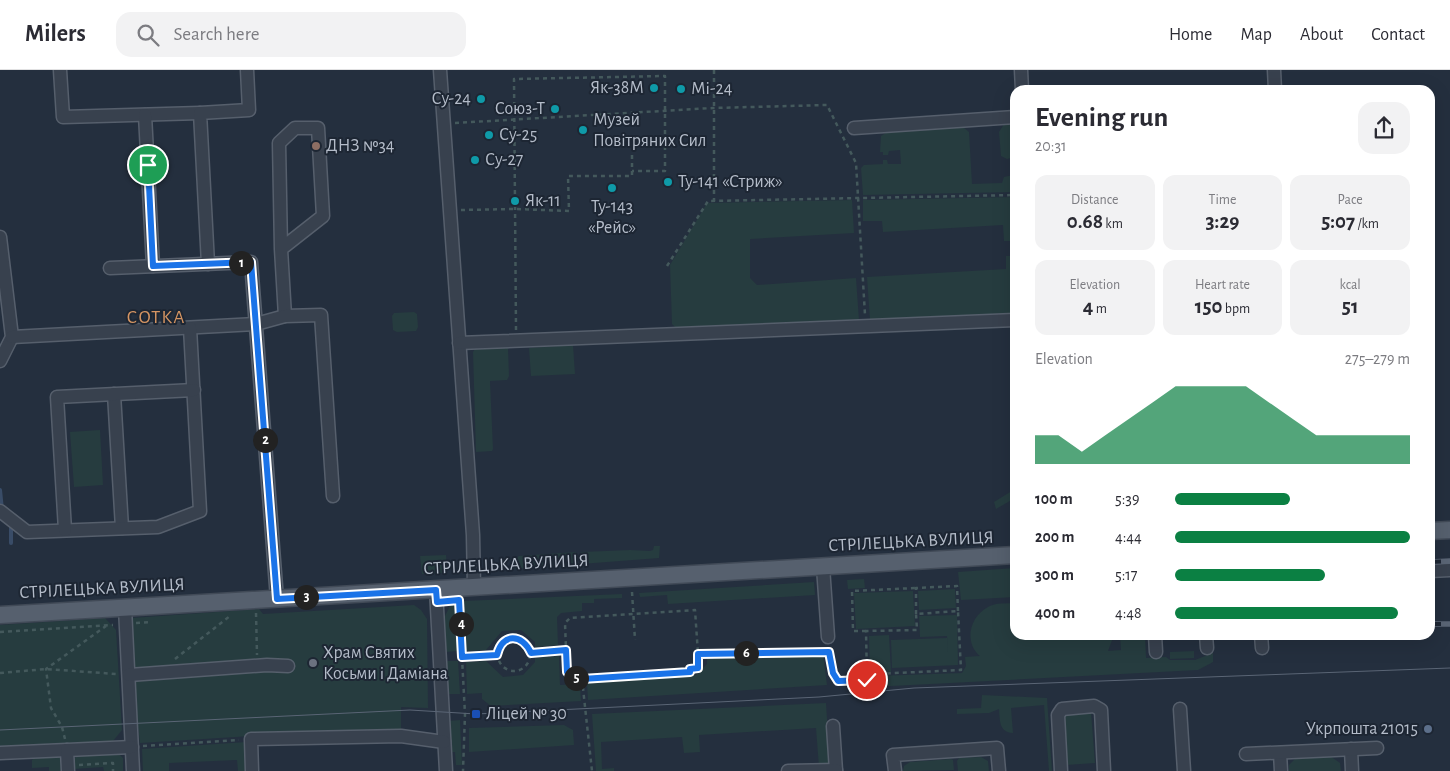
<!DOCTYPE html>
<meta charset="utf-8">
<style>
:root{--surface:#fff;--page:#f2f2f3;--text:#2b2b33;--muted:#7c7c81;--line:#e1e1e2;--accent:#0b8043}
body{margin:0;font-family:"Alegreya Sans",sans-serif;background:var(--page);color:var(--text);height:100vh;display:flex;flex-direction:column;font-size:19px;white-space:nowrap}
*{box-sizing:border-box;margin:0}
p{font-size:16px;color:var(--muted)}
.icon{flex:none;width:28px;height:28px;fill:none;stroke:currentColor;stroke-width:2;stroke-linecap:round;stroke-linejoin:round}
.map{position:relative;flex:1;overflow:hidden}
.details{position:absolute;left:1010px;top:15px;width:425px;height:555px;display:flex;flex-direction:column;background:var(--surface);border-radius:15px;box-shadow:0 5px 20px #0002}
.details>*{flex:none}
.pin{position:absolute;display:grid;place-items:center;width:42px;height:42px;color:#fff;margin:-21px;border:2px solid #fff;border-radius:50%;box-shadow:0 1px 5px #0007}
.km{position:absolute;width:25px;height:25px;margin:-12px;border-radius:50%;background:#222;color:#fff;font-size:14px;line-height:25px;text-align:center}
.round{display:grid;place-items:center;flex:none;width:52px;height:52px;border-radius:15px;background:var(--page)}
.summary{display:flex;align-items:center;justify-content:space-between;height:85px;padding:0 25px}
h1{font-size:28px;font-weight:700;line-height:38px}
.stats{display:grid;grid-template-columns:repeat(3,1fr);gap:8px;height:85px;padding:5px 25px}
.stats div{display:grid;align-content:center;border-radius:12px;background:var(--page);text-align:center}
.stats b{font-size:21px;font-weight:700}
.stats small{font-size:14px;font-weight:400}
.stats p{font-size:14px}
.chart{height:140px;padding:10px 25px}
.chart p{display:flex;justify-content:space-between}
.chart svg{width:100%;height:90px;margin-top:5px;fill:var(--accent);opacity:.7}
ul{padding:0 25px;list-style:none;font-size:16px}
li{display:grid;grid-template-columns:80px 60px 1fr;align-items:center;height:38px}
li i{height:12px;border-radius:6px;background:var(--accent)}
header{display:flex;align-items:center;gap:30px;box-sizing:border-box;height:70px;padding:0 25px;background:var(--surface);border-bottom:1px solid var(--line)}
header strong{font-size:24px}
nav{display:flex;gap:28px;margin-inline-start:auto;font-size:18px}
.search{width:350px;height:45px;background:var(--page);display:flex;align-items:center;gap:12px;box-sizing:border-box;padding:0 18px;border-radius:15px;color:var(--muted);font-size:19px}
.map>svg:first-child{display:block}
</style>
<header>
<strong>Milers</strong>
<div class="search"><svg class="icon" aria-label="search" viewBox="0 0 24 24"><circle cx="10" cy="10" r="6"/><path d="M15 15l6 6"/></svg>Search here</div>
<nav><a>Home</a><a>Map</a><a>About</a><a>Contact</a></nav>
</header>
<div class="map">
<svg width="1450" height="701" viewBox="0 0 1450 701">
<rect width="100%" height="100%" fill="#242f3e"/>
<g fill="#263c3f">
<polygon points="1004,54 1011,54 1015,58 1015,87 1007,89 1001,86 999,62"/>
<polygon points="963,57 969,62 972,114 1002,113 1004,107 1013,105 1015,107 1015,122 863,125 861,98 864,95 883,94 883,90 887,90 888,94 901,94 900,80 889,81 888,85 883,85 883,82 880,82 881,66 887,62 892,61"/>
<polygon points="1015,127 1015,171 1004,171 1003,155 883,162 882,151 863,151 863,130"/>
<polygon points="852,130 854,163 750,169 750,208 757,215 856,208 859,250 678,260 672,254 670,195 707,133"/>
<polygon points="1006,186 1015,186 1015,244 870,250 867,207 1006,199"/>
<polygon points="414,242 417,244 418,257 416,261 397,262 393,260 392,246 394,243"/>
<polygon points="573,275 575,304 531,306 529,278"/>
<polygon points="508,278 509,306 507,310 490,311 493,379 492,381 476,382 473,282 475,279"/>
<polygon points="100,360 103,415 74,417 70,362"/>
<polygon points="1015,419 1015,428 996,439 994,432"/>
<polygon points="654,476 660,476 659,488 581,494 581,482 630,480 650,481 653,480"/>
<polygon points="576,482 577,494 512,499 512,491 519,486"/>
<polygon points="446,485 447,497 445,503 422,504 420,486"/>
<polygon points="1015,498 1015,527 961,530 958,502"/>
<polygon points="864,509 865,518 848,519 847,510"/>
<polygon points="814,512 815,525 668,534 667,525 640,527 639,523"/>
<polygon points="955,519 956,538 919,540 918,521"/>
<polygon points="913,521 915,556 856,559 854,523"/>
<polygon points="622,524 622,528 594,529 594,533 582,533 582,541 561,543 557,547 558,575 535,577 535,572 521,560 502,561 486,580 466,581 464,531"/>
<path d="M1015,533V565H1114L1108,581L1121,580L1120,565H1145L1146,588L1166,587L1170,590H1195L1213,583V592L1198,600L872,617L871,611L875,606L962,603L966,596L965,587L980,586C964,573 969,547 988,537C996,532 1006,534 1015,533Z"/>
<polygon points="451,534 456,534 458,581 445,582 443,550"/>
<polygon points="414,535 421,540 427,549 428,638 401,637 401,662 251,666 140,673 137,649 131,548 259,539 263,544"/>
<polygon points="957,545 958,595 892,598 891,570 947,568 948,586 947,566 920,567 919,546"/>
<polygon points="105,548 116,560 122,660 113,671 0,676 0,555"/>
<polygon points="889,565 891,602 870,602 869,566"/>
<polygon points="1194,581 1194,588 1170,589 1170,582"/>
<polygon points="823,583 827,615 588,630 587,613 696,605 707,594 707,587"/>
<polygon points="559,586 560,615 580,614 581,631 491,636 482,629 482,623 467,624 466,592 486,591 503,607 523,605 535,592 535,588"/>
<polygon points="445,591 458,591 460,624 448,624"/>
<path d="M982,625L1047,628L1052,701H1049L1044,635L1011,638L1013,663C999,662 1000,651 999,639L989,643L957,644V639L981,638Z"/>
<polygon points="826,633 830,696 819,697 816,658 699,665 700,682 684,683 682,667 601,672 602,699 614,698 614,701 596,701 592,644"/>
<polygon points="1091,642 1095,693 1066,695 1062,644"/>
<polygon points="460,650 462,695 456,695 455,682 449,682 448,651"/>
<polygon points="564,655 573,660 574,675 469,682 469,658"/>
<polygon points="247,672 248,701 238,701 237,690 169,693 169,701 143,701 142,679"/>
<polygon points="114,679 123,688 123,701 104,701 103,697 73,699 73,690 82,681"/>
<polygon points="61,682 62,701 49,701 49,697 32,698 32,690 38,683"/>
<polygon points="1330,686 1340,693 1341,701 1289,701 1289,695 1295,689"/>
<polygon points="981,687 988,691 989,701 958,701 957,691 959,688"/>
<polygon points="951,689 953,690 954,700 903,701 904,696 910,692"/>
</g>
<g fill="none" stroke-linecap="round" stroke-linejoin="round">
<g stroke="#394c67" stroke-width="4">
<polyline points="0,420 2,440"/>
<polyline points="11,473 11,453"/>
</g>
<g stroke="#565f6c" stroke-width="15">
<g id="minor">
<polyline points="60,0 63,47 200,43"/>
<polyline points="440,0 473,465 474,517"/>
<polyline points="1021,0 1022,20"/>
<polyline points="1274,0 1275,20"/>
<polyline points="145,45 153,196"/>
<polyline points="854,58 1015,47"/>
<polyline points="0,167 12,267 0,291"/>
<polyline points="281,179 323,146 318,58 295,58 279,73 281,179 285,246"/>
<polyline points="208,194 200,43 249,40 247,0"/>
<polyline points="110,198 251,192 277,529"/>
<polyline points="12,267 256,254 285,246 321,245 333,426"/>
<polyline points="459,273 1015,250"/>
<polyline points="114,324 122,458"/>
<polyline points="0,441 27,462 158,457 200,441 190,258"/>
<polyline points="65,460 57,327 194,320"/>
<polyline points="823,497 828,567"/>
<polyline points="1430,501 1450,500"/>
<polyline points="436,520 446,701"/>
<polyline points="125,538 133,701"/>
<polyline points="1155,565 1156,582"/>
<polyline points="1206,565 1207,578"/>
<polyline points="1261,565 1262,578"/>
<polyline points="129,605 267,595 288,596"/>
<polyline points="1180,639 1184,701"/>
<polyline points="833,656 836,701"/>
<polyline points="1351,679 1352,701"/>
<polyline points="0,683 67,680"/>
<polyline points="1280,683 1281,701"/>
<polyline points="1246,684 1377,678"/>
<polyline points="68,701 67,680 132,677"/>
<polyline points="252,701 251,669 401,666 444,672"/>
<polyline points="788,701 836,700"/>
<polyline points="895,701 893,685 997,678 999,701"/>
<polyline points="1061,701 1058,645 1062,639 1094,636 1101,640 1104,701"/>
</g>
</g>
<g stroke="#414a57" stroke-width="19">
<g id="major">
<polyline points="1430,461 1450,460"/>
<polyline points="0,545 1015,485"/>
</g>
</g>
<g stroke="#44595c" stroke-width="2.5" stroke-dasharray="4 4" stroke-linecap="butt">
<polyline points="714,0 714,131"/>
<polyline points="455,53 713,38 827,35 856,93 865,245"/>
<polyline points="461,140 515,139 569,141 568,106 632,106 632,81"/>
<polyline points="667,196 708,131 1015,125"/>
<polyline points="516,260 514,9 665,6 665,101 632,101"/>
<polyline points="632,522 635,570"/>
<polyline points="459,531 465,644 463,701"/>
<polyline points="256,543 257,585"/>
<polyline points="916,544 916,518 957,516 958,541"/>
<polyline points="136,553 151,552"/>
<polyline points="866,561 853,561 852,521 916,518"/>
<polyline points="0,562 113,555"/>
<circle cx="514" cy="585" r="16"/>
<polyline points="531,583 566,580 565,553 570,548 695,540 699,598 690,599 690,602 582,609 572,607 567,602 566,580"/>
<polyline points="698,584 829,582 833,603 838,611 857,610"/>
<polyline points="462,587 497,585"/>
<polyline points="175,589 230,546"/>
<polyline points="0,603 46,599 116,604"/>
<polyline points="582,609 592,701"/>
<polyline points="857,610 867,610 874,604 961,600 958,541 916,544 917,560 866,561 867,610"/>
<polyline points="65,669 62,657 51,638 46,599 106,556"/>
<polyline points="143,676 239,670"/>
<polyline points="79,695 113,693 113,701"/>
</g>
<use href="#minor" stroke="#38414e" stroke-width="12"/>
<use href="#major" stroke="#56606e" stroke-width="16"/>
<polyline stroke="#5a6575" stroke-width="1" points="0,660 410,640 476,644 819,627 914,618 1450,598"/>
<g stroke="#5a6575" stroke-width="5.5">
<g id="rail">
<polyline points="1430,492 1450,491"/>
<polyline points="1430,554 1450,554"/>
</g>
</g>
<use href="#rail" stroke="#1d2633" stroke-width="4" stroke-dasharray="11" stroke-linecap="butt"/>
</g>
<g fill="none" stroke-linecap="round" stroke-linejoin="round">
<g stroke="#fff" stroke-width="10">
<path id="route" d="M148,95L153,196L251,192L277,529L436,520L437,532L459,530L462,587L497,585C502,563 522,563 531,583L566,580L567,602L572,607L582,609L690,602V599L698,598V584L829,582L833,603L838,611L867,610"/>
</g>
<use href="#route" stroke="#1a73e8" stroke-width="6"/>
</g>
<g fill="#0f9aa8" stroke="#1d2633" stroke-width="2">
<circle cx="654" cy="18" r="5"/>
<circle cx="681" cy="19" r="5"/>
<circle cx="481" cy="29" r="5"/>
<circle cx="555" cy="39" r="5"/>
<circle cx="583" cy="60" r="5"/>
<circle cx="489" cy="65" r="5"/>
<circle cx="475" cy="90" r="5"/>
<circle cx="668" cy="112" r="5"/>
<circle cx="612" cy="118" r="5"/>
<circle cx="515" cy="131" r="5"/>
</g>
<circle fill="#8d6e63" stroke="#1d2633" stroke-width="2" cx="316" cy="76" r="5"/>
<circle fill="#6b7280" stroke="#1d2633" stroke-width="2" cx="313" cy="593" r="5"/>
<rect fill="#1a4fb4" stroke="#1d2633" stroke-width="2" x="471" y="639" width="10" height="10" rx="2.5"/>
<circle fill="#5c6f8a" stroke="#1d2633" stroke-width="2" cx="1428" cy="659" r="5"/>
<g text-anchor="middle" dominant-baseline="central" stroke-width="4" stroke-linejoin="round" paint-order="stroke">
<g font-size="18" fill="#b4bcc9" stroke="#1d2633" text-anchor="start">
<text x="644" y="18" text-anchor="end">Як-38М</text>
<text x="691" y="19">Мі-24</text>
<text x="471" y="29" text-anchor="end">Су-24</text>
<text x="545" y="39" text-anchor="end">Союз-Т</text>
<text x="593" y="50">Музей<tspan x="593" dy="21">Повітряних Сил</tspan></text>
<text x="499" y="65">Су-25</text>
<text x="326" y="76">ДНЗ №34</text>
<text x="485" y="90">Су-27</text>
<text x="678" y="112">Ту-141 «Стриж»</text>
<text x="525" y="131">Як-11</text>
<text x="612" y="137" text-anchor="middle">Ту-143<tspan x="612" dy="21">«Рейс»</tspan></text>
<text x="323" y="583">Храм Святих<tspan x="323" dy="21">Косьми і Даміана</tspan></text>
<text x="486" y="644">Ліцей № 30</text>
<text x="1418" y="659" text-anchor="end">Укрпошта 21015</text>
</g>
<g font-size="18" fill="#b4bcc9" stroke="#1d2633">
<text transform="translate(911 472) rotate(-3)">СТРІЛЕЦЬКА ВУЛИЦЯ</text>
<text transform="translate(506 495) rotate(-3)">СТРІЛЕЦЬКА ВУЛИЦЯ</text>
<text transform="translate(102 519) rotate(-3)">СТРІЛЕЦЬКА ВУЛИЦЯ</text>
</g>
<g font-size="19" letter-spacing="1" fill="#d59563" stroke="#1d2633">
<text x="156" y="247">СОТКА</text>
</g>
</g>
</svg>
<div class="pin" style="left:148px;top:95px;background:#1e9e55"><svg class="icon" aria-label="arrive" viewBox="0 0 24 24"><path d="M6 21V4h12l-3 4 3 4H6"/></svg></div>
<div class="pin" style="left:867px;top:610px;background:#d93025"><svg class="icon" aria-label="check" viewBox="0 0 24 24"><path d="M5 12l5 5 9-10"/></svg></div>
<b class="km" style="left:241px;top:193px">1</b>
<b class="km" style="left:265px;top:370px">2</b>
<b class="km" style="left:306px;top:527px">3</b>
<b class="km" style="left:461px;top:554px">4</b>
<b class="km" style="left:576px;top:608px">5</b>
<b class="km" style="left:746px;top:583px">6</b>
<section class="details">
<div class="summary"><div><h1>Evening run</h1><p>20:31</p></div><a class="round"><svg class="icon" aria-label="share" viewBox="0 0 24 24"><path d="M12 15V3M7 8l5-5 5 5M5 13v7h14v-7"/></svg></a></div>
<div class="stats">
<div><p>Distance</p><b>0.68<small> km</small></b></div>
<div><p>Time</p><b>3:29</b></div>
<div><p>Pace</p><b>5:07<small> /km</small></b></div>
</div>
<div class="stats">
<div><p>Elevation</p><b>4<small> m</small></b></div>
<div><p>Heart rate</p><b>150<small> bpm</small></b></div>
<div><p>kcal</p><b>51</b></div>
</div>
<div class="chart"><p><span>Elevation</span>275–279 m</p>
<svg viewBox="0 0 160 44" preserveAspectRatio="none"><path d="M0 44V30L10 30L20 38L30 30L40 22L50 14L60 6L70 6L80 6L90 6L100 14L110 22L120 30L130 30L140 30L150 30L160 30V44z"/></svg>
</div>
<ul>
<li><b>100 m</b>5:39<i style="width:49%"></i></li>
<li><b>200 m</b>4:44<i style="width:100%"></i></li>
<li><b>300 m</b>5:17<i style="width:64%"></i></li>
<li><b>400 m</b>4:48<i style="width:95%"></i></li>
</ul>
</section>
</div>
